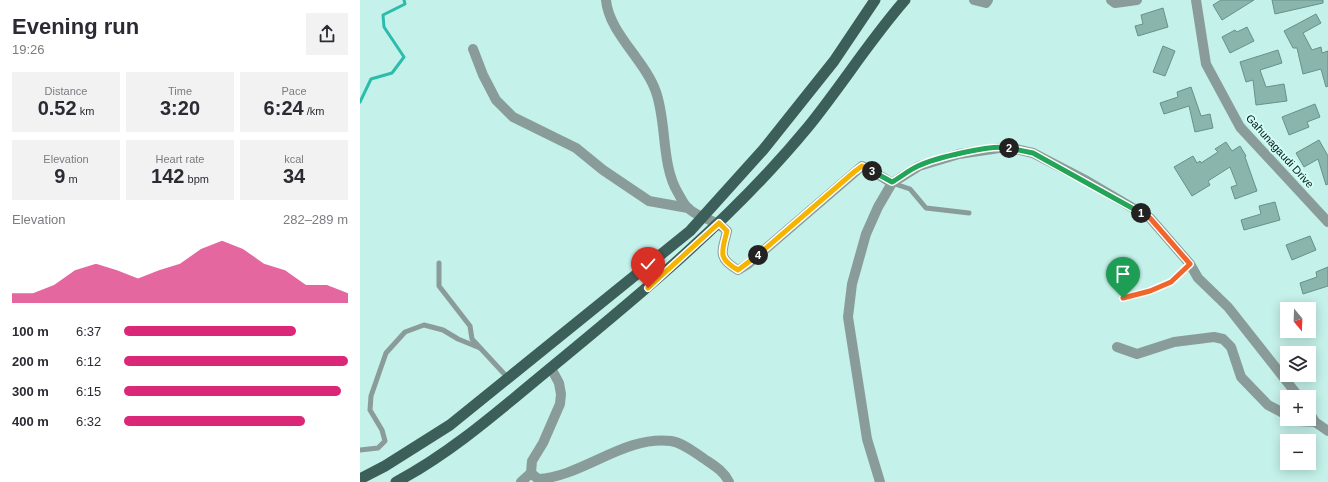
<!DOCTYPE html>
<meta charset="utf-8">
<style>
:root{--surface:#fff;--page:#f2f2f3;--text:#2b2b33;--muted:#7c7c81;--accent:#db2777}
body{margin:0;font-family:Helvetica,sans-serif;background:var(--page);color:var(--text);height:100vh;display:flex;flex-direction:column;font-size:15px;white-space:nowrap}
*{box-sizing:border-box;margin:0}
p{font-size:13px;color:var(--muted)}
.icon{flex:none;width:22px;height:22px;fill:none;stroke:currentColor;stroke-width:2;stroke-linecap:round;stroke-linejoin:round}
.map{position:relative;flex:1;overflow:hidden}
.side{display:flex;flex-direction:column;background:var(--surface);width:360px}
.side>*{flex:none}
.needle{width:26px;rotate:161deg}
.tools{position:absolute;left:920px;top:302px;display:grid;gap:8px}
.tools a{display:grid;place-items:center;width:36px;height:36px;border-radius:0px;background:var(--surface);box-shadow:0 2px 10px #0003;font-size:20px}
.pin{position:absolute;display:grid;place-items:center;width:34px;height:34px;color:#fff;margin:-41px -17px;border-radius:50% 50% 50% 0;rotate:-45deg;box-shadow:0 0 4px #0007}
.pin .icon{rotate:45deg}
.km{position:absolute;width:20px;height:20px;margin:-10px;border-radius:50%;background:#222;color:#fff;font-size:11px;line-height:20px;text-align:center}
.round{display:grid;place-items:center;flex:none;width:42px;height:42px;border-radius:0px;background:var(--page)}
.summary{display:flex;align-items:center;justify-content:space-between;height:68px;padding:0 12px}
h1{font-size:22px;font-weight:700;line-height:30px}
.metrics{display:grid;grid-template-columns:repeat(3,1fr);gap:6px;height:68px;padding:4px 12px}
.metrics div{display:grid;align-content:center;border-radius:0px;background:var(--page);text-align:center}
.metrics b{font-size:20px;font-weight:700}
.metrics small{font-size:11px;font-weight:400}
.metrics p{font-size:11px}
.chart{height:112px;padding:8px 12px}
.chart p{display:flex;justify-content:space-between}
.chart svg{width:100%;height:72px;margin-top:4px;fill:var(--accent);opacity:.7}
ul{padding:0 12px;list-style:none;font-size:13px}
li{display:grid;grid-template-columns:64px 48px 1fr;align-items:center;height:30px}
li i{height:10px;border-radius:5px;background:var(--accent)}
main{display:flex;flex:1;min-height:0}
.map>svg:first-child{display:block}
</style>
<main>
<section class="side">
<div class="summary"><div><h1>Evening run</h1><p>19:26</p></div><a class="round"><svg class="icon" aria-label="share" viewBox="0 0 24 24"><path d="M12 15V3M7 8l5-5 5 5M5 13v7h14v-7"/></svg></a></div>
<div class="metrics">
<div><p>Distance</p><b>0.52<small> km</small></b></div>
<div><p>Time</p><b>3:20</b></div>
<div><p>Pace</p><b>6:24<small> /km</small></b></div>
</div>
<div class="metrics">
<div><p>Elevation</p><b>9<small> m</small></b></div>
<div><p>Heart rate</p><b>142<small> bpm</small></b></div>
<div><p>kcal</p><b>34</b></div>
</div>
<div class="chart"><p><span>Elevation</span>282–289 m</p>
<svg viewBox="0 0 160 44" preserveAspectRatio="none"><path d="M0 44V38L10 38L20 33L30 24L40 20L50 24L60 29L70 24L80 20L90 11L100 6L110 11L120 20L130 24L140 33L150 33L160 38V44z"/></svg>
</div>
<ul>
<li><b>100 m</b>6:37<i style="width:77%"></i></li>
<li><b>200 m</b>6:12<i style="width:100%"></i></li>
<li><b>300 m</b>6:15<i style="width:97%"></i></li>
<li><b>400 m</b>6:32<i style="width:81%"></i></li>
</ul>
</section>
<div class="map">
<svg width="968" height="482" viewBox="0 0 968 482">
<rect width="100%" height="100%" fill="#c4f1e9"/>
<g fill="none" stroke-linecap="round" stroke-linejoin="round">
<polyline stroke="#2bbcac" stroke-width="3" points="0,102 11,79 32,73 44,57 24,27 23,15 45,4 44,0"/>
</g>
<g fill="#8ab5ad" stroke="#67918a">
<polygon points="861,0 894,0 862,20 853,5"/>
<polygon points="912,0 963,0 963,3 915,14"/>
<polygon points="803,8 808,27 778,36 775,26 783,24 781,15"/>
<polygon points="956,14 961,23 943,33 952,50 961,47 962,53 968,51 968,86 966,87 961,69 943,74 937,48 933,48 924,31"/>
<polygon points="887,27 894,41 870,53 862,37 875,30 877,32"/>
<polygon points="803,46 815,51 805,76 793,72"/>
<polygon points="918,50 922,63 900,70 906,87 924,84 927,101 896,105 893,80 886,82 880,62"/>
<polygon points="831,87 841,116 850,114 853,128 835,132 829,106 804,114 800,103 818,97 817,92"/>
<polygon points="955,104 960,117 947,122 949,127 929,135 922,117"/>
<polygon points="959,140 968,156 968,184 966,185 958,159 944,167 936,153"/>
<polygon points="866,142 872,151 880,146 886,156 885,157 897,191 875,199 871,187 877,185 870,167 848,181 850,185 832,196 814,167 833,156 837,163 840,161 841,163 858,152 855,149"/>
<polygon points="915,202 920,220 884,230 881,220 901,214 899,206"/>
<polygon points="950,236 956,250 932,260 926,245"/>
<polygon points="968,267 968,286 943,294 940,283 957,277 956,272"/>
</g>
<g fill="none" stroke-linecap="round" stroke-linejoin="round">
<g stroke="#8a9c99" stroke-width="5">
<polyline points="532,183 550,189 566,208 609,213"/>
<polyline points="79,263 79,286 110,326 112,339 148,378"/>
<polyline points="763,298 790,291 811,282 830,264"/>
<polyline points="0,450 18,448 25,441 22,430 10,410 11,396 26,353 45,332 64,325 83,330 98,339 120,348"/>
</g>
<g stroke="#8a9c99" stroke-width="10">
<path d="M246,0C249,33 285,60 296,92C307,123 301,165 318,193C321,198 324,205 328,208C339,219 354,218 367,231C362,252 357,258 378,270L388,264L502,166L509,169L532,183"/>
<polyline points="614,0 626,3 628,0"/>
<polyline points="751,0 755,3 777,0"/>
<polyline points="836,0 846,64 880,127 968,222"/>
<polyline points="113,49 123,75 136,100 153,117 216,148 243,170 289,201 328,208"/>
<polyline points="757,347 777,354 814,342 854,337 863,339 871,347 881,377 908,405 927,415"/>
<path d="M191,368L199,383L201,394L200,404L183,443L172,461L171,473L178,479C222,477 264,435 311,441C323,443 334,452 343,458C353,465 363,470 369,482"/>
<polyline points="949,412 955,422 968,431"/>
<polyline points="934,419 938,421 955,422"/>
<polyline points="161,482 171,473"/>
<polyline points="520,482 507,439 488,317 492,284 506,234 518,207 532,183 559,166 599,154 646,147 673,153 727,181 790,218 830,264 838,278 868,307 939,397"/>
</g>
<g stroke="#3d5f5a" stroke-width="11">
<polyline points="0,479 25,466 90,425 330,231 403,150 474,61 515,0"/>
<path d="M36,482C93,452 143,407 193,366C283,292 373,218 448,127C482,85 510,40 545,0"/>
</g>
</g>
<g fill="none" stroke-linecap="round" stroke-linejoin="round">
<g stroke="#fff" stroke-width="8">
<polyline id="split-1" points="763,298 790,291 811,282 830,264 790,218 781,213"/>
</g>
<g stroke="#fff" stroke-width="8">
<polyline id="split-2" points="649,148 673,153 781,213"/>
</g>
<g stroke="#fff" stroke-width="8">
<path id="split-3" d="M512,171L532,182C541,177 549,170 558,166C575,158 632,144 649,148"/>
</g>
<g stroke="#fff" stroke-width="8">
<polyline id="split-4" points="398,255 494,172 502,166 512,171"/>
</g>
<g stroke="#fff" stroke-width="8">
<path id="split-5" d="M288,288L359,223L367,231C362,252 357,258 378,270L398,255"/>
</g>
<use href="#split-1" stroke="#f0652b" stroke-width="5"/>
<use href="#split-2" stroke="#22a559" stroke-width="5"/>
<use href="#split-3" stroke="#22a559" stroke-width="5"/>
<use href="#split-4" stroke="#f5b400" stroke-width="5"/>
<use href="#split-5" stroke="#f5b400" stroke-width="5"/>
</g>
<g text-anchor="middle" dominant-baseline="central" stroke-width="4" stroke-linejoin="round" paint-order="stroke">
<g font-size="11" fill="#0a1b18" stroke="#d1fef6">
<text transform="translate(920 151) rotate(48)">Gahunagaudi Drive</text>
</g>
</g>
</svg>
<div class="tools">
<a><svg class="needle" viewBox="-14 -14 28 28"><path d="M0-13l5 13h-10z" fill="#e53935"/><path d="M0 13l5-13h-10z" fill="#7c7c81"/></svg></a>
<a><svg class="icon" aria-label="layers" viewBox="0 0 24 24"><path d="M12 4l9 5-9 5-9-5zM3 14l9 5 9-5"/></svg></a>
<a>+</a>
<a>−</a>
</div>
<div class="pin" style="left:763px;top:298px;background:#1e9e55"><svg class="icon" aria-label="arrive" viewBox="0 0 24 24"><path d="M6 21V4h12l-3 4 3 4H6"/></svg></div>
<div class="pin" style="left:288px;top:288px;background:#d93025"><svg class="icon" aria-label="check" viewBox="0 0 24 24"><path d="M5 12l5 5 9-10"/></svg></div>
<b class="km" style="left:781px;top:213px">1</b>
<b class="km" style="left:649px;top:148px">2</b>
<b class="km" style="left:512px;top:171px">3</b>
<b class="km" style="left:398px;top:255px">4</b>
</div>
</main>
